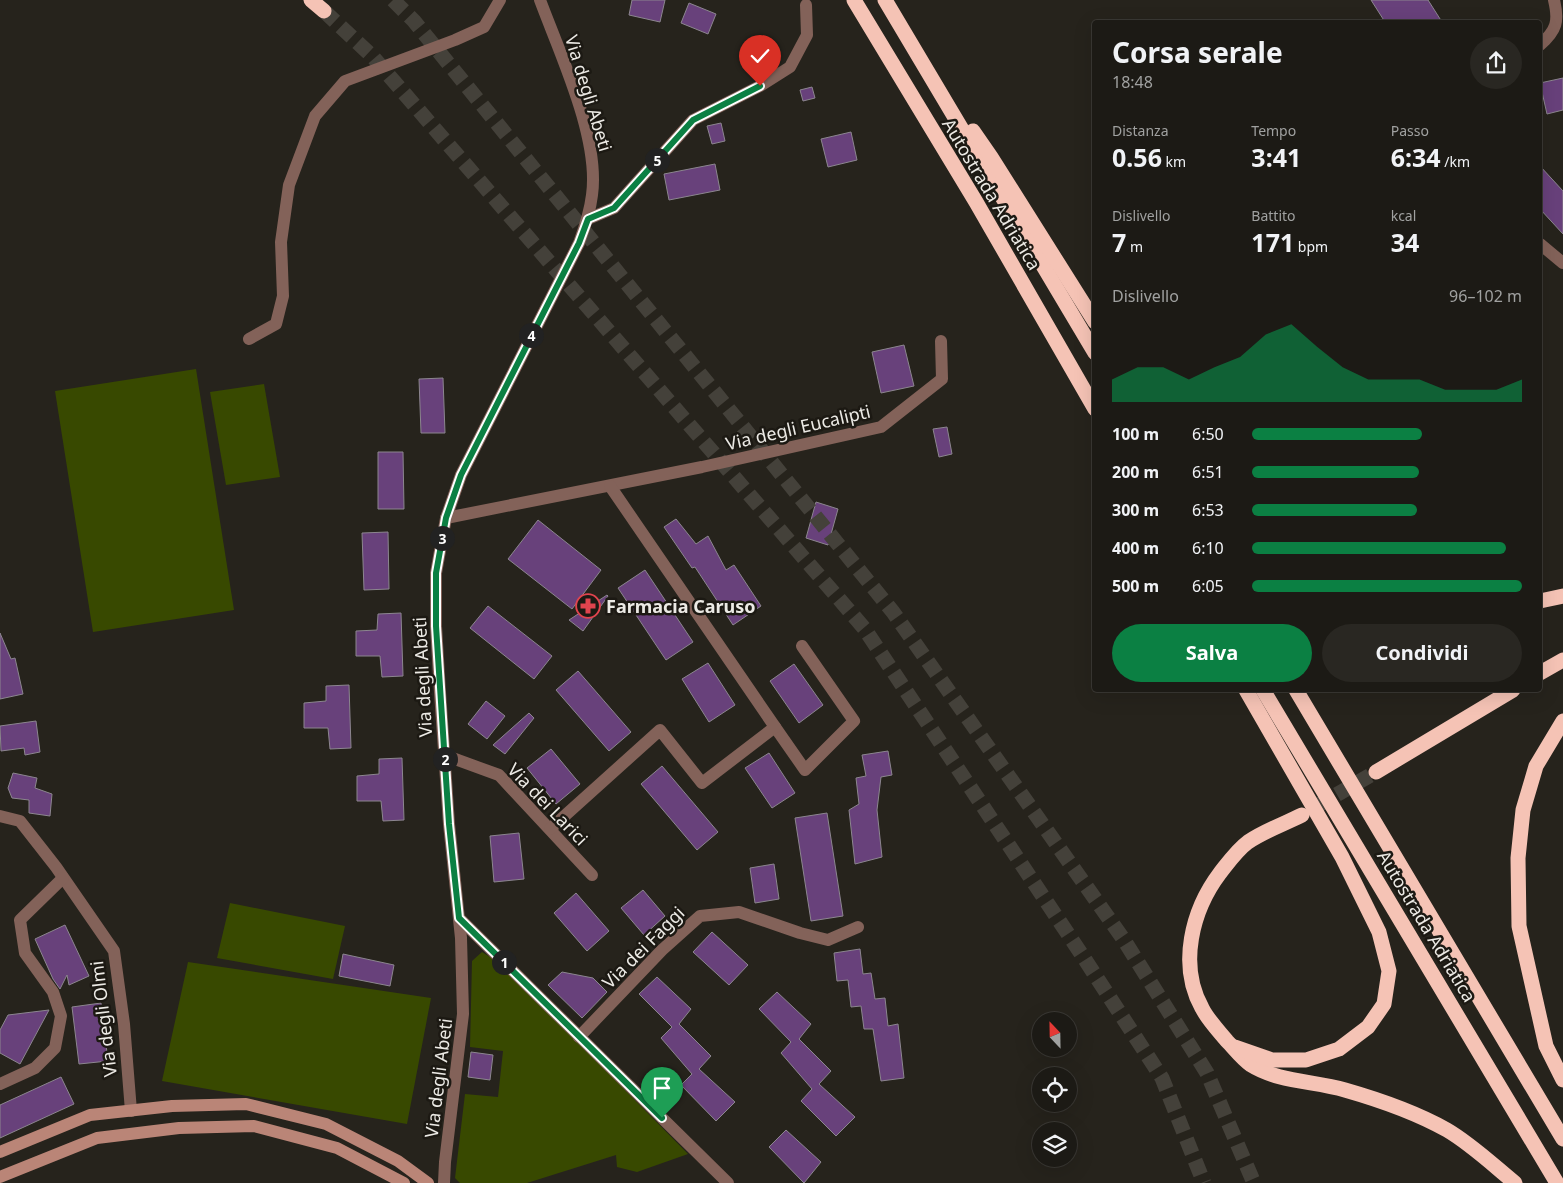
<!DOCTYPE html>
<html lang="it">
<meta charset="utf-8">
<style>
:root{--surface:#1c1a15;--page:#292722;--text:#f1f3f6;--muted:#a0a1a0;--line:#3a3834;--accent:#0b8043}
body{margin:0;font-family:"Noto Sans",sans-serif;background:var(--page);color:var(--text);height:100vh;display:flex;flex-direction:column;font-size:19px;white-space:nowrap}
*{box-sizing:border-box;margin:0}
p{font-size:16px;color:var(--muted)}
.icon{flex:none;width:28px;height:28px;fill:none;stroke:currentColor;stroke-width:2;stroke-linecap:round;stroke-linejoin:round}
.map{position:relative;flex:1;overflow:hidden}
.drawer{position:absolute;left:1092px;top:20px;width:450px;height:672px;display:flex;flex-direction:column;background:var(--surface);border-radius:5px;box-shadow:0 5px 20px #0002,0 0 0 1px var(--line)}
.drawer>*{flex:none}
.needle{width:32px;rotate:338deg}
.controls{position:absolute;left:1032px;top:1012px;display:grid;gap:10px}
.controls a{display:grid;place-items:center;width:45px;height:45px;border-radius:50%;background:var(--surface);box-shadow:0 5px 20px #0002,0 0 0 1px var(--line);font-size:25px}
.pin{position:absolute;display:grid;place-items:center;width:42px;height:42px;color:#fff;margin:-51px -21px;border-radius:50% 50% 50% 0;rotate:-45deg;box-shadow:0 0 5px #0007}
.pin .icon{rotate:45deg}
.km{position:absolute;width:25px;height:25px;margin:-12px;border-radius:50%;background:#222;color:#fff;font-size:14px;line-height:25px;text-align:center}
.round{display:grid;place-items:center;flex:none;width:52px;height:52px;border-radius:26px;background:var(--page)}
.head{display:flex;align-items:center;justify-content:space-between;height:85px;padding:0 20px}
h1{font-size:28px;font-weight:700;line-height:38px}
.stats{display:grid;grid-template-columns:repeat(3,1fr);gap:8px;height:85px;padding:5px 20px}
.stats div{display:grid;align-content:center}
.stats b{font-size:25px;font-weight:700}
.stats small{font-size:14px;font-weight:400}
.stats p{font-size:14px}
.chart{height:140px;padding:10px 20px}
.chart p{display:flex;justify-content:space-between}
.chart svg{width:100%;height:90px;margin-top:5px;fill:var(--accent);opacity:.7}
.cta{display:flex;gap:10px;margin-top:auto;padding:10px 20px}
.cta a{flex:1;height:58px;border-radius:30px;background:var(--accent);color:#fff;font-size:20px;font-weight:700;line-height:58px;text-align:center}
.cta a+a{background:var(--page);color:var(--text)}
ul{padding:0 20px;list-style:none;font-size:16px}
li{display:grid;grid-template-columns:80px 60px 1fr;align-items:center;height:38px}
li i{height:12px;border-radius:6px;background:var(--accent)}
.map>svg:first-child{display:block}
</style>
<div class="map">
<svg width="1563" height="1183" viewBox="0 0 1563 1183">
<rect width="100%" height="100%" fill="#26231c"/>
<g fill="#384900">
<polygon points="196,369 234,610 93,632 55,391"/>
<polygon points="264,384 280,477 226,485 210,392"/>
<polygon points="230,903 345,926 333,979 217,958"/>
<polygon points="482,952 500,963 688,1154 637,1172 617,1167 616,1155 527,1183 460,1183 455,1178 465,1094 498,1097 503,1051 470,1047 472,961"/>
<polygon points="188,962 431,998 407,1124 162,1081"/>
</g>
<g fill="#68417b" stroke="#8c868f">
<polygon points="632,0 665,0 660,22 629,15"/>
<polygon points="1371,0 1428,0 1442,22 1385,22"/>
<polygon points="689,3 716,14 708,34 681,23"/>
<polygon points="1563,78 1563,110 1547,114 1540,83"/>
<polygon points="812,87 815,98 803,101 800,90"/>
<polygon points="721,123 725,141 712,144 707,126"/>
<polygon points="851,132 857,160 828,167 821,139"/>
<polygon points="715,164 720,190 669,200 664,174"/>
<polygon points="1540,166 1563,191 1563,234 1540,209"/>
<polygon points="904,345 914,386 881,393 872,352"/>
<polygon points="443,378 445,433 421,433 419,379"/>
<polygon points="947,427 952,454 939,457 933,429"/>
<polygon points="378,452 403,452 404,509 378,509"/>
<polygon points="816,502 838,509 828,545 806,538"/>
<polygon points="676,519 696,544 708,536 726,570 734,565 761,606 733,625 695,567 692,568 664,527"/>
<polygon points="538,520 601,570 572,609 508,559"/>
<polygon points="388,532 389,589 364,590 362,533"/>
<polygon points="645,570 693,642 666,660 618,588"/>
<polygon points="607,595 608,596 583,631 569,620"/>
<polygon points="488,606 552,656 534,679 470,628"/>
<polygon points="401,613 403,676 382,677 380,656 356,656 356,631 377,630 378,614"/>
<polygon points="0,633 11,659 15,658 23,694 0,699"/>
<polygon points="708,663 735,705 709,722 682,679"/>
<polygon points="794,664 823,705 799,723 770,681"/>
<polygon points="578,671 631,732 609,751 556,690"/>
<polygon points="349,685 351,748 330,749 328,728 304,728 304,703 326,701 326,686"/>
<polygon points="486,701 505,716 487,739 468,724"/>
<polygon points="529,713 534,718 505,754 493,745"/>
<polygon points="36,721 40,752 25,755 24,748 1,751 0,726"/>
<polygon points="551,749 580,784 556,804 527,768"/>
<polygon points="888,751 892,775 881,777 877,810 882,857 855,864 849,810 859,804 856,778 866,776 862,755"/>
<polygon points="769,753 795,793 772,808 745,768"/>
<polygon points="402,758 404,820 383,821 381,801 357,801 357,776 379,774 379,759"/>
<polygon points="662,766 718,832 697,850 641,784"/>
<polygon points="13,773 37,778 35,788 52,794 50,816 29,813 29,800 12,798 8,788"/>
<polygon points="827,813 843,916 811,921 795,818"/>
<polygon points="519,833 524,879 494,882 490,836"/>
<polygon points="774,864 779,899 755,903 750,868"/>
<polygon points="643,890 665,916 644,935 621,908"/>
<polygon points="576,893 609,931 587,951 554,913"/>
<polygon points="65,925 89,976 69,985 67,975 60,989 53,979 35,939"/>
<polygon points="712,932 748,965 729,985 693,952"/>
<polygon points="860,949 863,974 871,973 875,999 885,998 888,1026 898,1024 904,1078 881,1081 873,1029 864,1029 861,1006 851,1007 848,980 837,981 834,953"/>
<polygon points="343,954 394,965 390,986 339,976"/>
<polygon points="562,972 593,978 607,992 582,1018 548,985"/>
<polygon points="657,977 691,1009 679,1024 711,1056 699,1069 735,1102 716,1121 681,1085 692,1074 661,1038 672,1027 639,994"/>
<polygon points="777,992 811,1024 799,1039 831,1071 819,1084 855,1117 836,1136 801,1101 812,1089 781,1053 791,1042 759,1009"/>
<polygon points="101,1003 108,1061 79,1064 72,1007"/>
<polygon points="49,1010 20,1064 0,1053 0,1030 8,1015"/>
<polygon points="471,1052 493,1055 490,1080 468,1077"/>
<polygon points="61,1077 74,1104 0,1138 0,1105"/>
<polygon points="786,1130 821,1162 804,1183 769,1147"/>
</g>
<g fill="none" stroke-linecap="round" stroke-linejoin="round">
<g stroke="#44413a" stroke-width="15" stroke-dasharray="15 8" stroke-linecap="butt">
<polyline points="393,0 414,21 893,612 1124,940 1207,1073 1254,1183"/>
<polyline points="324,11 373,57 864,628 1084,958 1162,1078 1204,1183"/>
<polyline points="1317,806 1376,772"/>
</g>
<g stroke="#836259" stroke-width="12">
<path d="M1540,45C1557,30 1559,21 1554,0"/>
<polyline points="588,219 614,208 693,120 760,86 790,67 807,35 806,5"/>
<polyline points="1540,244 1563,263"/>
<polyline points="249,339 276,324 283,296 281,242 289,185 315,116 345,81 455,40 484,27 500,0"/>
<polyline points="446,518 702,467 881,427 942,379 941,341"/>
<polyline points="775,727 805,770 854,721 802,646"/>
<polyline points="444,755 499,775 592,875"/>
<polyline points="0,816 20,821 56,867 114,951 124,1024 131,1111"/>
<polyline points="550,829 660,730 702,783 775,727 610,486"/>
<polyline points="459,918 728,1183"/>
<polyline points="579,1037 662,950 700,916 739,912 800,933 828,940 858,927"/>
<polyline points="0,1084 35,1068 55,1048 61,1016 53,992 25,953 20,920 63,878"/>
<path d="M444,1183L445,1162L463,1014L461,938L449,824L440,692L436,626V573L446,518L461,475L579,243C585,227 590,212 592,195C600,138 560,54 540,0"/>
</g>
<g stroke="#ba8577" stroke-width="12">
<polyline points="0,1152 90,1115 172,1106 246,1104 326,1124 398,1161 428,1183"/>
<polyline points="0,1177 97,1138 179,1128 254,1126 337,1148 404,1183"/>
</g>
<g stroke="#f5c3b5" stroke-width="15">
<polyline points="311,0 324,11"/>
<polyline points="854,0 976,202 1095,409"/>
<polyline points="885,0 1095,353"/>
<polyline points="973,131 991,157 1095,322"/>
<polyline points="1540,601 1563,596"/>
<polyline points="1540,673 1563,660"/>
<polyline points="1263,690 1557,1183"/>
<polyline points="1296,690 1563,1139"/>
<polyline points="1563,721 1536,766 1523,810 1518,858 1519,926 1546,1046 1563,1080"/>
<polyline points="1376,772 1513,690"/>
<path d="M1302,815C1284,824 1264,831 1248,842C1237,850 1228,863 1220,873C1192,910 1178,965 1202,1008C1208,1020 1218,1030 1227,1041C1234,1048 1242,1059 1251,1065C1278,1082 1314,1081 1345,1090C1380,1100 1415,1112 1447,1130C1471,1144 1493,1165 1515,1183"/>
<polyline points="1235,1047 1272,1060 1306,1060 1339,1049 1368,1027 1384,1004 1389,971 1379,932 1342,857 1246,690"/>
</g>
</g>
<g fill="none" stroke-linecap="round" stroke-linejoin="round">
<g stroke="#fff" stroke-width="10">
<polyline id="route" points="662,1118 459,918 449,824 436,626 436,573 446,518 461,475 579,243 588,219 614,208 693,120 760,86"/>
</g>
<use href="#route" stroke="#0b8043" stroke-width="6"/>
</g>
<defs>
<g id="pharmacy-ring" transform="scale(1.25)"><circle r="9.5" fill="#1c1913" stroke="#e0444e" stroke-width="1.5"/><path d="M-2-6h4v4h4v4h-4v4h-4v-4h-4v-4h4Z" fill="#e0444e"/></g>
</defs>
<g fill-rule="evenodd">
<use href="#pharmacy-ring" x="588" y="606"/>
</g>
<g text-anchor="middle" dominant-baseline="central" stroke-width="5" stroke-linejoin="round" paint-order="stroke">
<g font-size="18" fill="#eceae5" stroke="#1c1913">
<text transform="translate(589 93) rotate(73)">Via degli Abeti</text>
<text transform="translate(992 194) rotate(59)">Autostrada Adriatica</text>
<text transform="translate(798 427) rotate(-13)">Via degli Eucalipti</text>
<text transform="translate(422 677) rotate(-93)">Via degli Abeti</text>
<text transform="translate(548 804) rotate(46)">Via dei Larici</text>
<text transform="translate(1427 926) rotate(59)">Autostrada Adriatica</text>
<text transform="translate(643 947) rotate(-45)">Via dei Faggi</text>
<text transform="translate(103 1019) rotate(-97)">Via degli Olmi</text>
<text transform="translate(438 1078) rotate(-83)">Via degli Abeti</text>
</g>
<g font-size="18" font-weight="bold" fill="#eceae5" stroke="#1c1913" text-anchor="start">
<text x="606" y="606">Farmacia Caruso</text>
</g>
</g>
</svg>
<div class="controls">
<a><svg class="needle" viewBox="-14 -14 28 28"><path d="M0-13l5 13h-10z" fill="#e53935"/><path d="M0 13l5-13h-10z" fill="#a0a1a0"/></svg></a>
<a><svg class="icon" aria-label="locate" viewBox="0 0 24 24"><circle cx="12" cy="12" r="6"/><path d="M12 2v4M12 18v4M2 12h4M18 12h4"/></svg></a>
<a><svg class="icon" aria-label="layers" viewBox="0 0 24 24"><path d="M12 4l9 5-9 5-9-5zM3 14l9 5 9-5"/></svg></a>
</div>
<div class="pin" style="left:662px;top:1118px;background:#1e9e55"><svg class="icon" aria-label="arrive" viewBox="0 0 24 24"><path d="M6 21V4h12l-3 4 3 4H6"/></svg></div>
<div class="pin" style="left:760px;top:86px;background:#d93025"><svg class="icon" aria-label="check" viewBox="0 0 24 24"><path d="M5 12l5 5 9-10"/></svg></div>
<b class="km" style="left:504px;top:962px">1</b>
<b class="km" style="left:445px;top:759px">2</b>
<b class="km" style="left:442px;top:538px">3</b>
<b class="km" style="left:531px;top:335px">4</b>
<b class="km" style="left:657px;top:160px">5</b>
<section class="drawer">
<div class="head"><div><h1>Corsa serale</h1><p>18:48</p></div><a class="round"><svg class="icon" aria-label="share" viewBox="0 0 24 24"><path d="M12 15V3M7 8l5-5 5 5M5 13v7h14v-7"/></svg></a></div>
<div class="stats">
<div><p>Distanza</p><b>0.56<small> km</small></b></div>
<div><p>Tempo</p><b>3:41</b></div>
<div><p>Passo</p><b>6:34<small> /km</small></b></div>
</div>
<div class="stats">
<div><p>Dislivello</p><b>7<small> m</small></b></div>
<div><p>Battito</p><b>171<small> bpm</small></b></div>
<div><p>kcal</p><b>34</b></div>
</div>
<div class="chart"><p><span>Dislivello</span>96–102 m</p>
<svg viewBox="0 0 160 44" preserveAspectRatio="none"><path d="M0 44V33L10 27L20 27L30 33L40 27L50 22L60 11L70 6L80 17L90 27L100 33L110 33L120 33L130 38L140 38L150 38L160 33V44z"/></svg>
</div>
<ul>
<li><b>100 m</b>6:50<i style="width:63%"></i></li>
<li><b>200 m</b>6:51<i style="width:62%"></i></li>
<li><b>300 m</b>6:53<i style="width:61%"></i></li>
<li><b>400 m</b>6:10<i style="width:94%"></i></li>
<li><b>500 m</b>6:05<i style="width:100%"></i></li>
</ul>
<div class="cta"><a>Salva</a><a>Condividi</a></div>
</section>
</div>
